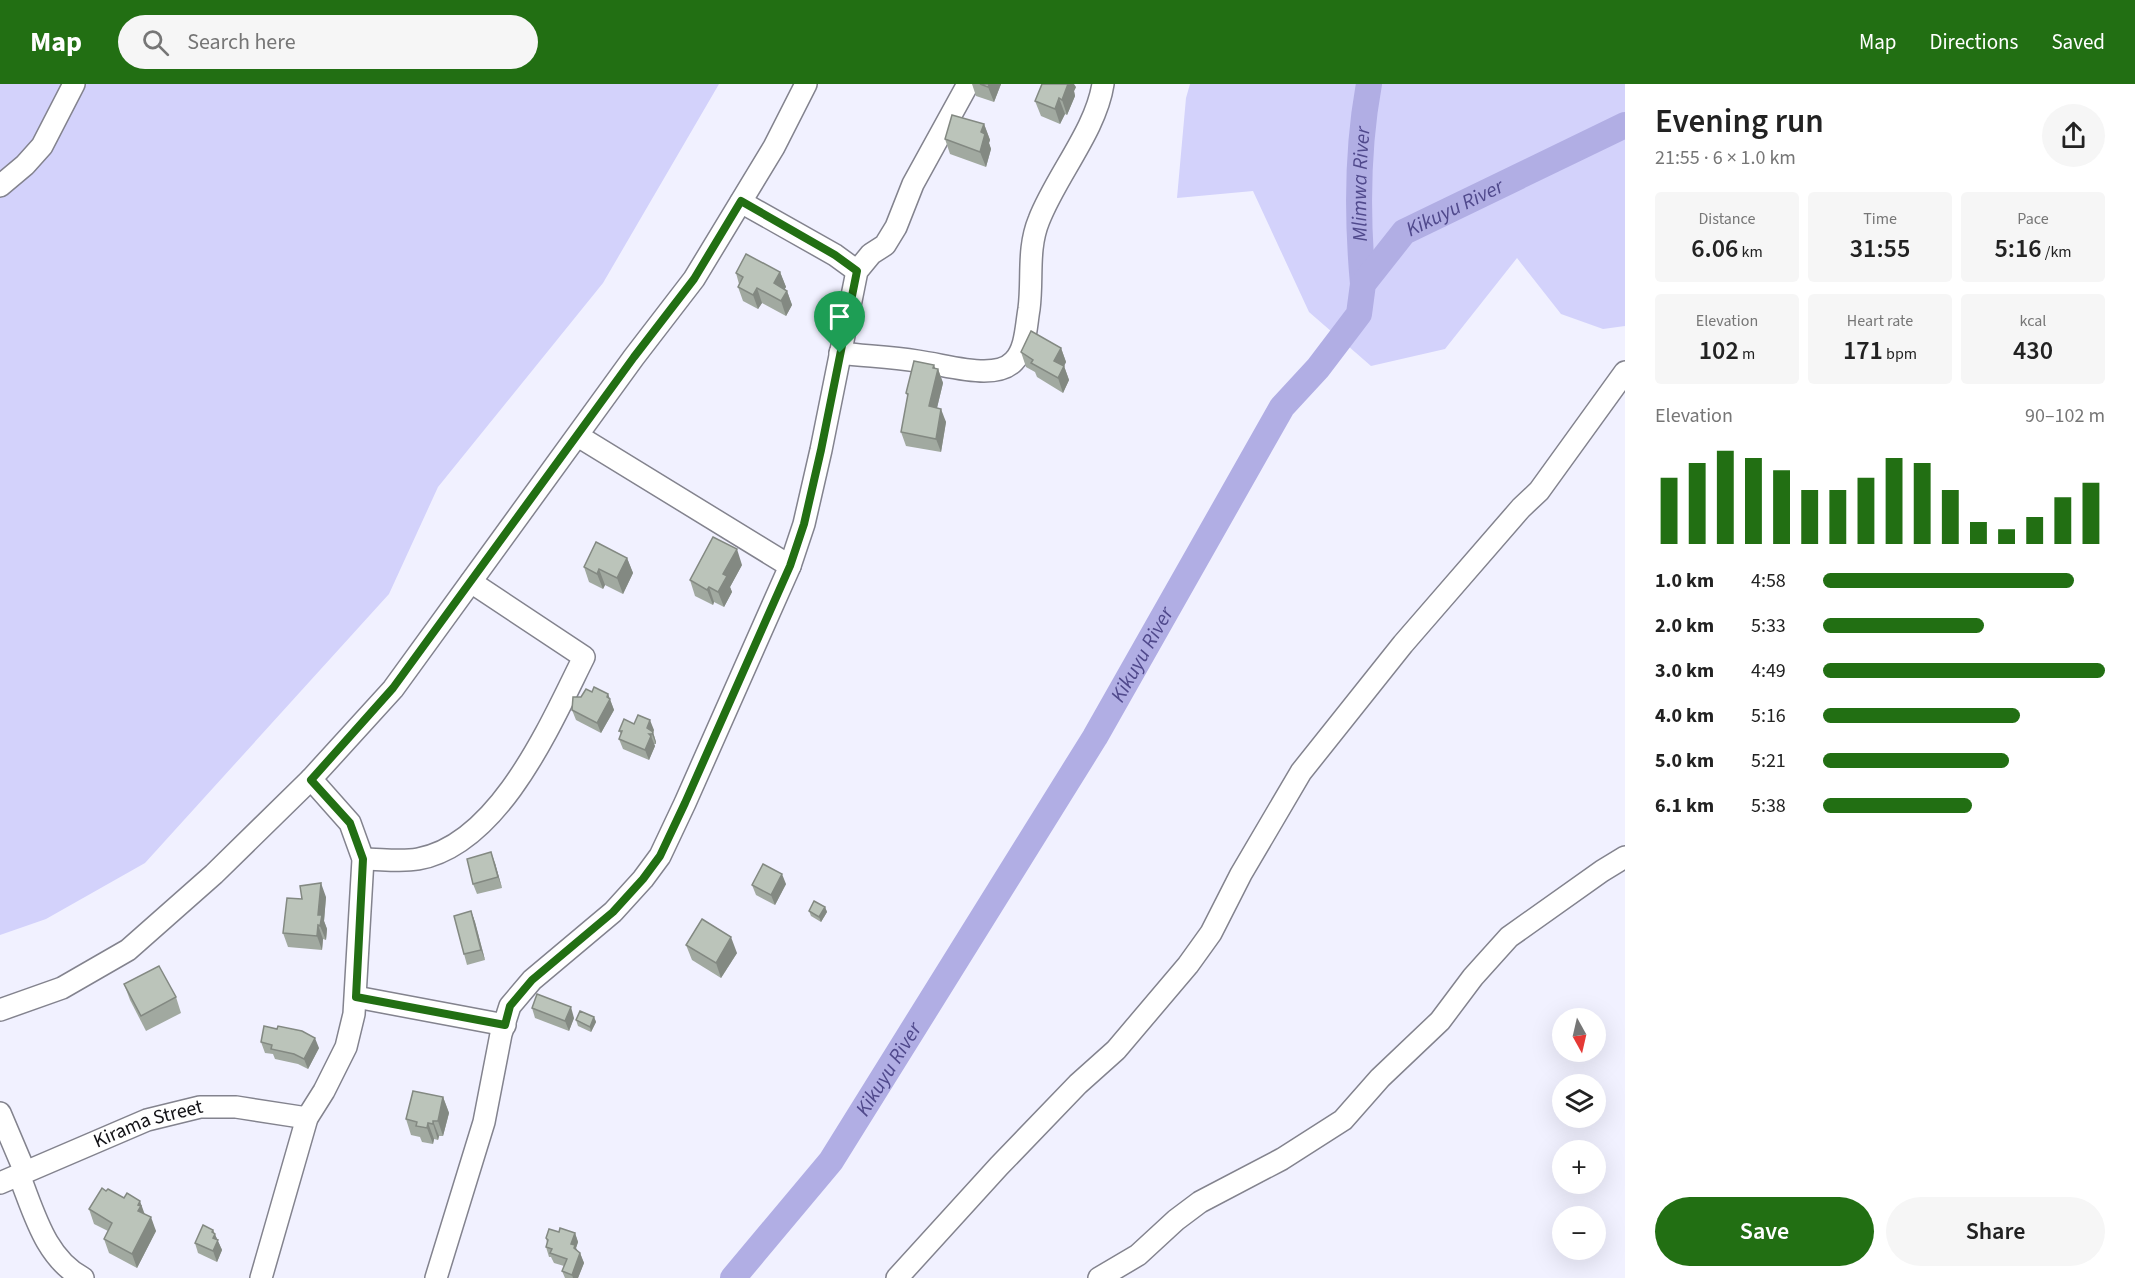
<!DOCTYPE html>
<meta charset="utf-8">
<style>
:root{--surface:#fff;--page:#f6f6f6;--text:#222;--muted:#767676;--accent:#226f13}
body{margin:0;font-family:"Source Sans 3",sans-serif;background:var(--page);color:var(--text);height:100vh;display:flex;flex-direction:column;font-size:22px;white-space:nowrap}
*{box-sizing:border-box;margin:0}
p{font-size:20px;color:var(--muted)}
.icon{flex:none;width:33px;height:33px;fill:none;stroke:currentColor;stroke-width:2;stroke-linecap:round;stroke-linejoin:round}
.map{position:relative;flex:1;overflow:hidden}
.side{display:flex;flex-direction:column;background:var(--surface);width:510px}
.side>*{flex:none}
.needle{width:39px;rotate:172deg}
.controls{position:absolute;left:1552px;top:924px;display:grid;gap:12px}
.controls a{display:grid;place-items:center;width:54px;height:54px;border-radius:50%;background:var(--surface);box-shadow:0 6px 24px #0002;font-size:30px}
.pin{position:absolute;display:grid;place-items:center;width:51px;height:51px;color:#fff;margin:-62px -26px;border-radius:50% 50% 50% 0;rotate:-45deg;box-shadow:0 0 6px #0007}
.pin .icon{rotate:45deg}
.round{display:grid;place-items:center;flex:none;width:63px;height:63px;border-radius:32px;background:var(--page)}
.summary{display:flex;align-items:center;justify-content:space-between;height:102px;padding:0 30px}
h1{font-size:33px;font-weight:600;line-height:45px}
.metrics{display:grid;grid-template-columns:repeat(3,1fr);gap:9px;height:102px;padding:6px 30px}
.metrics div{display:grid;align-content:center;border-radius:6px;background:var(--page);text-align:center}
.metrics b{font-size:26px;font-weight:600}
.metrics small{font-size:16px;font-weight:400}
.metrics p{font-size:16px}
.chart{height:168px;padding:12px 30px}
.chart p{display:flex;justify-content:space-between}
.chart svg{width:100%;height:108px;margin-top:6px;stroke:var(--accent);stroke-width:6}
.action{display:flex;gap:12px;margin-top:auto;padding:12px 30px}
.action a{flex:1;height:69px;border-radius:36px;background:var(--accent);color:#fff;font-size:24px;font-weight:600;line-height:69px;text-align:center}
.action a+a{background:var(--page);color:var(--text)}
ul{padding:0 30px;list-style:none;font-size:20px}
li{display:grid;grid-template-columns:96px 72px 1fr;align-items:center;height:45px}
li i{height:15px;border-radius:8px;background:var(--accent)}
header{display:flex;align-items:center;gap:36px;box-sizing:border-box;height:84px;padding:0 30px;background:var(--accent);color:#fff}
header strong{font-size:28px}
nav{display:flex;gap:33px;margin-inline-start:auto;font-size:21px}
.search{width:420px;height:54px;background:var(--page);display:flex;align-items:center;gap:15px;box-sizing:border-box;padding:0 21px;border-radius:33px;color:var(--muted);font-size:22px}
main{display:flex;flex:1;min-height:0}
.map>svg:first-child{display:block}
</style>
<header>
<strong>Map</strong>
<div class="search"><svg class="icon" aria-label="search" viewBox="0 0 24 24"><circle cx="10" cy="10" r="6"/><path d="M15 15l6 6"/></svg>Search here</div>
<nav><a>Map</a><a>Directions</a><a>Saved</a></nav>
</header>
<main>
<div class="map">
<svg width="1625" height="1194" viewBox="0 0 1625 1194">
<rect width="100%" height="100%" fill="#f1f1ff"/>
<g fill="#d3d2fb">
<polygon points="0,0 719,0 603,199 438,403 389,510 145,779 46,835 0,851"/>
<polygon points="1190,0 1625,0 1625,242 1603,245 1561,230 1517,174 1445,265 1371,282 1309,228 1253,107 1177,114 1186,14"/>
</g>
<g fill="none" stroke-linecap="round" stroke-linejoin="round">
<g stroke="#b1aee4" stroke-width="26">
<path id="s1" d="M1363,200C1357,134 1357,65 1369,0"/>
<path id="s2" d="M733,1194L831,1077L1095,653L1282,323L1318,284L1359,230L1363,200L1404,148L1625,41"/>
</g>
<g stroke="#83838e" stroke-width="24">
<g id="minor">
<polyline points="0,102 25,81 42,62 74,0"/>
<polyline points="741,118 835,171 857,187"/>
<path d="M840,269C865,272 891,273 917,277C939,280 962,287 984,287C994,287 1007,285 1014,277C1026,265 1026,242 1029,225C1033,195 1027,165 1039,136C1056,92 1096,46 1103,0"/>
<polyline points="578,352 790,482"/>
<path d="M363,775C381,775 401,778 418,775C500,760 551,639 584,573L471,498"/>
<polyline points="356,913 505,941"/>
<polyline points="0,926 62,904 128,866 214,790 311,695 393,605 634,273 694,195 774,63 806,0"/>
<polyline points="0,1029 25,1088"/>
<path d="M19,1091C34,1128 45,1174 83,1194"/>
<path id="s3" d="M0,1099L147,1036L200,1023H236L307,1034"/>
<polyline points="261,1194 307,1034 324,1007 346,963 354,930 363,775 350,739 311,695"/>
<polyline points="436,1194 484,1038 501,950 510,922 532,896 613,828 643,795 660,772 685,719 790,482 804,440 821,366 857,187 871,170 885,161 896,143 913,100 968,0"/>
<polyline points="897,1194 999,1082 1078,1000 1116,966 1188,881 1211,849 1241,790 1301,688 1403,560 1521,424 1539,407 1625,288"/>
<polyline points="1099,1194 1138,1171 1176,1136 1200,1118 1282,1075 1343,1036 1380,994 1440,937 1473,893 1509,853 1602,787 1625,773"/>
</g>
</g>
<use href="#minor" stroke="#fff" stroke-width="21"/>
</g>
<g fill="#a1a9a0">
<polygon points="972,0 1001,0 994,18 976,12"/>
<polygon points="1076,3 1074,7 1075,12 1067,31 1065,30 1060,40 1041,32 1035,17"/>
<polygon points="984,40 990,56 989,59 991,65 986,83 950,70 945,55"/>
<polygon points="780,188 786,203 784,205 787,207 792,221 786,232 762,219 758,225 743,217 738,203 739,200 736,189"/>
<polygon points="1061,264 1066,278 1064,282 1069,296 1063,309 1037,293 1035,288 1026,283 1021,268"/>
<polygon points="936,285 938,285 943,299 937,324 946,338 941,368 906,362 901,348 908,314 906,309"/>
<polygon points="627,474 633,489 623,510 605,501 603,505 589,498 584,483"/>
<polygon points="742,481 730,503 732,508 724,523 714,518 713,521 695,512 690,496"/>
<polygon points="592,608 608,610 614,626 601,649 576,636 572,626"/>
<polygon points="634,640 654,646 653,648 656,658 656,660 654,660 655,662 649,676 623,665 619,655 621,650 619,647"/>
<polygon points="495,779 502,804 477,810 473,800"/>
<polygon points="786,800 775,821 756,811 752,801"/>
<polygon points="326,813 324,837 327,845 326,856 323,855 322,866 288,863 283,849 302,815"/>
<polygon points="825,823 827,828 821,838 811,832 809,827"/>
<polygon points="471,827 475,838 485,876 467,881 464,870"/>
<polygon points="686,861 737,869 721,894 692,876"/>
<polygon points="124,900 176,913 181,929 146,947 130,916"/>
<polygon points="532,924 574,934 569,947 535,934"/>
<polygon points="594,933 596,938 591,948 578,942 576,936"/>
<polygon points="261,958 319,964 308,985 298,980 275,975 273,970 265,969"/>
<polygon points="443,1013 449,1029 443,1052 439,1052 438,1056 434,1055 433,1060 422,1058 420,1053 411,1051 406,1035"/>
<polygon points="89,1125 145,1130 156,1147 137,1184 109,1169 104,1155 108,1147 94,1140"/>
<polygon points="213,1146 222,1166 217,1178 198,1169 195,1159"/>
<polygon points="559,1148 575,1149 578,1158 576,1164 577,1166 580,1169 584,1179 578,1194 565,1194 562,1187 564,1182 554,1179 551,1173 549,1173 546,1163 547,1159 546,1154"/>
</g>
<g fill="#838982">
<polygon points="989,0 1001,0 994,18 988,3"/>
<polygon points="1068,0 1074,0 1076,3 1074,7 1075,12 1067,31 1062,16"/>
<polygon points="1059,14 1065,30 1060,40 1055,25"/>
<polygon points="984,40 990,56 989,59 991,65 986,83 980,68 981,48"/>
<polygon points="780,188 786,203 780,214 774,199"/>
<polygon points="757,204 762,219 758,225 753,211"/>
<polygon points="787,207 792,221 786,232 781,217"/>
<polygon points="1061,264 1066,278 1064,282 1069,296 1063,309 1058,294 1054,277"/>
<polygon points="934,281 937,289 938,285 943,299 934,336 929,322"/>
<polygon points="941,325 946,338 941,368 936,355"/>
<polygon points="737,465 742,481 730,503 732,508 724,523 718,508 723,490"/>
<polygon points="627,474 633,489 623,510 617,494"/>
<polygon points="599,485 605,501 603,505 597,490"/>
<polygon points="709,503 714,518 713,521 707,506"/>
<polygon points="608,610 614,626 601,649 597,639"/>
<polygon points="650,636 654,646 653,648 656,658 656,660 652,650 649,650 651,652 655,662 649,676 645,666 647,644"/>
<polygon points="491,768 495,779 502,804 498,793"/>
<polygon points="782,790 786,800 775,821 771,811"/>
<polygon points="321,799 326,813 324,837 327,845 326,856 320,842 318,831"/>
<polygon points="825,823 827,828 821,838 819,833"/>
<polygon points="471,827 475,838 485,876 481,866"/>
<polygon points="318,841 323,855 322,866 317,852"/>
<polygon points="731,853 737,869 721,894 716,879"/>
<polygon points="571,923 574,934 569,947 565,937"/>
<polygon points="594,933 596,938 591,948 590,943"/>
<polygon points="315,954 319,964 308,985 304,975"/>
<polygon points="443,1013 449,1029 443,1052 438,1037"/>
<polygon points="433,1037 439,1052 438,1056 433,1040"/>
<polygon points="428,1039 434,1055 433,1060 427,1044"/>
<polygon points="140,1117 145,1131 138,1127 138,1121"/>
<polygon points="151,1133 156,1147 137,1184 132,1170"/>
<polygon points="213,1146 222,1166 217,1178 213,1167 212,1148"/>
<polygon points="575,1149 578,1158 576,1164 579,1171 571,1160"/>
<polygon points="580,1169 584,1179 578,1194 573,1194 572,1191"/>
</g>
<g fill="#bbc4ba" stroke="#838982" stroke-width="1.5">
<polygon points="980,0 989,0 988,3"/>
<polygon points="1042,0 1068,0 1062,16 1059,14 1055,25 1035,17"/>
<polygon points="952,31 984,40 981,48 985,50 980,68 945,55"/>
<polygon points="746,170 780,188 774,199 787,207 781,217 757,204 753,211 738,203 743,193 736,189"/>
<polygon points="1031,247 1061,264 1054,277 1064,282 1058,294 1031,279 1033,276 1021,268"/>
<polygon points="914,277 934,281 933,284 938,285 929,322 941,325 936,355 901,348 908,310 906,309"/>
<polygon points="713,453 737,465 723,490 727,492 718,508 709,503 707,506 690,496"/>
<polygon points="596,458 627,474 617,494 599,485 597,490 584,483"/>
<polygon points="594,603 608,610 607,613 610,615 597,639 572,626 573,613 581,613 586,605 592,608"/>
<polygon points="638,631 650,636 647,644 653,648 652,650 649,650 651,652 645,666 619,655 622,647 619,647 624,635 634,640"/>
<polygon points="491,768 498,793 473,800 467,775"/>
<polygon points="763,780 782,790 771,811 752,801"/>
<polygon points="321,799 318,831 322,831 320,842 318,841 317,852 283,849 287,814 302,815 300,802"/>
<polygon points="814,817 825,823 819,833 809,827"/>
<polygon points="471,827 481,866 464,870 454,832"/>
<polygon points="702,835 731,853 716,879 686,861"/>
<polygon points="159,882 176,913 141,932 124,900"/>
<polygon points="537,910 571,923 565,937 532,924"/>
<polygon points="580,927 594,933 590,943 576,936"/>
<polygon points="264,942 277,945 278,942 302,947 315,954 304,975 294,970 271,965 272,961 261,958"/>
<polygon points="413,1007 443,1013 438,1037 433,1037 433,1040 428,1039 427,1044 416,1042 417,1038 406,1035"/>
<polygon points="102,1104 106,1107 108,1105 124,1114 127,1109 140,1117 138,1121 141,1122 138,1127 151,1133 132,1170 104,1155 112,1139 89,1125"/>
<polygon points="203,1141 213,1146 212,1148 215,1150 213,1154 218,1156 213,1167 195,1159"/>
<polygon points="560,1144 575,1149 571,1160 575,1161 574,1164 580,1169 572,1191 562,1187 567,1175 550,1169 552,1165 546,1163 548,1156 546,1154 549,1145 559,1148"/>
</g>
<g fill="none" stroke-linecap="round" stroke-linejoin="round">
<g stroke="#fff" stroke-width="12">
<polygon id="route" points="741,117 835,171 857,187 821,366 804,440 790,482 685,719 660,772 643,795 613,828 532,896 510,922 505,941 356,913 363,775 350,739 311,696 393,604 634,273 694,195"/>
</g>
<use href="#route" stroke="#226f13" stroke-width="8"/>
</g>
<g text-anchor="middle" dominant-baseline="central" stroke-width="4.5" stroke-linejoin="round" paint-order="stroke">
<g font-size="20" fill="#121216" stroke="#fff">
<text stroke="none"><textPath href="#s3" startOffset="160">Kirama Street</textPath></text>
</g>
<g font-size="21" font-style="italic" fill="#50498c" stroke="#fff">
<text stroke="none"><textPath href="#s1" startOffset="100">Mlimwa River</textPath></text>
<text stroke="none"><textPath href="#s2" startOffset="1305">Kikuyu River</textPath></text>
<text stroke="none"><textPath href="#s2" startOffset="747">Kikuyu River</textPath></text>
<text stroke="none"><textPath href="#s2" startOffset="261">Kikuyu River</textPath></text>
</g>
</g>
</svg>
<div class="controls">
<a><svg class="needle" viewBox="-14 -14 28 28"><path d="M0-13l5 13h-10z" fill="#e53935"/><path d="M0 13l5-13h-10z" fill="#767676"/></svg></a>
<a><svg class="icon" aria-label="layers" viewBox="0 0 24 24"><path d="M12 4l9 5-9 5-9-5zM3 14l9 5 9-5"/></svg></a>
<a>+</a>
<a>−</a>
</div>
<div class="pin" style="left:840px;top:269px;background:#1e9e55"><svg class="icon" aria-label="arrive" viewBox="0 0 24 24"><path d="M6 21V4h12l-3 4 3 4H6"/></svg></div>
</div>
<section class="side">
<div class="summary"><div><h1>Evening run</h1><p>21:55 · 6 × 1.0 km</p></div><a class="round"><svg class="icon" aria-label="share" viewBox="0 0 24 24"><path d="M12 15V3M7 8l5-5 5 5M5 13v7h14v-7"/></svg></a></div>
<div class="metrics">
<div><p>Distance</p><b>6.06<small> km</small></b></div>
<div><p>Time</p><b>31:55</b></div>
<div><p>Pace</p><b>5:16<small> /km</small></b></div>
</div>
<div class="metrics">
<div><p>Elevation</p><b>102<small> m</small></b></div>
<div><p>Heart rate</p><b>171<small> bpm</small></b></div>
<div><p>kcal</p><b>430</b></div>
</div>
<div class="chart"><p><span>Elevation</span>90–102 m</p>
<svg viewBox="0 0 160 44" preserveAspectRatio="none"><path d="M5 44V17M15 44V11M25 44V6M35 44V9M45 44V14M55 44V22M65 44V22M75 44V17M85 44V9M95 44V11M105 44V22M115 44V35M125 44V38M135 44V33M145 44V25M155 44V19"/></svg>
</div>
<ul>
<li><b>1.0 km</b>4:58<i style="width:89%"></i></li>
<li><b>2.0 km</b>5:33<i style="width:57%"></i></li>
<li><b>3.0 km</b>4:49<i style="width:100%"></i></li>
<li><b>4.0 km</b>5:16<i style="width:70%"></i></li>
<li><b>5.0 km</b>5:21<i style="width:66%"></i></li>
<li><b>6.1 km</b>5:38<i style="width:53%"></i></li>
</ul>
<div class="action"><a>Save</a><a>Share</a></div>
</section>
</main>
